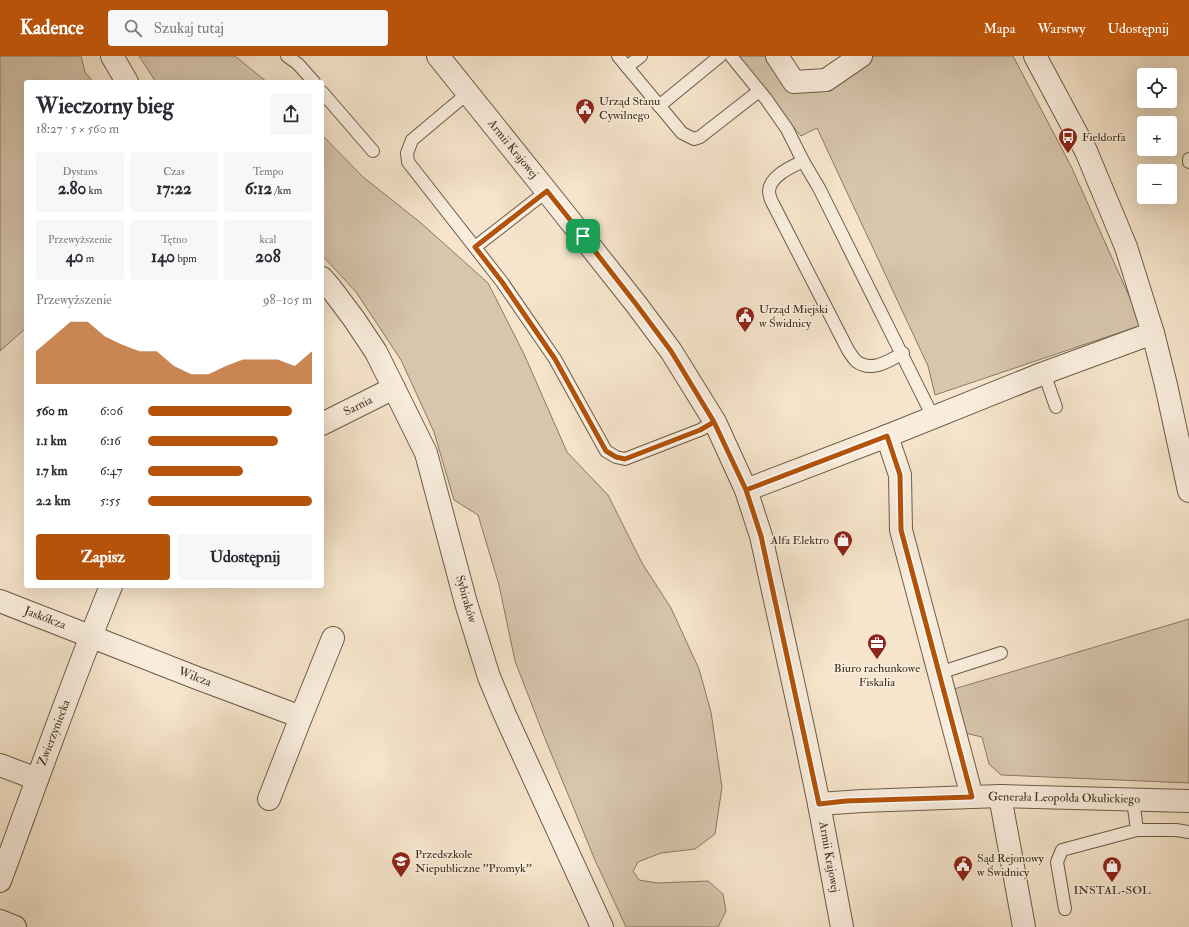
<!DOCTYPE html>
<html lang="pl">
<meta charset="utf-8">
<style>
:root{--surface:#fff;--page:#f7f7f7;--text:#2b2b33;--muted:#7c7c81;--accent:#b45309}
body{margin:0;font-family:"IM FELL Double Pica",serif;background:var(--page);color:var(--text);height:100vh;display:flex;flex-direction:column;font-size:15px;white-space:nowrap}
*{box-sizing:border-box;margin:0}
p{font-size:13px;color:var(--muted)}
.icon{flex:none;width:22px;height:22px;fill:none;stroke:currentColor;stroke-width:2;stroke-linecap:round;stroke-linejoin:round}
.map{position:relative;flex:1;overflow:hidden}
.drawer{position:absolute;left:24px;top:24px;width:300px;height:508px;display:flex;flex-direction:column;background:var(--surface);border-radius:4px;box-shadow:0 4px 16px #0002}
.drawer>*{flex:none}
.fabs{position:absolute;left:1137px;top:12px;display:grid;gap:8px}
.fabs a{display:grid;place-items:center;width:40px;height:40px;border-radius:4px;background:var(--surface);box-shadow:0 4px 16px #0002;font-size:20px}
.pin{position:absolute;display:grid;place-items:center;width:34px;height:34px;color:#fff;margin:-17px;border-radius:8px;box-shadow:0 2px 6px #0006}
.round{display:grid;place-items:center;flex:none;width:42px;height:42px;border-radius:4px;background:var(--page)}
.overview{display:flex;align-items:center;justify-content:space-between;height:68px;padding:0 12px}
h1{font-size:22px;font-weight:700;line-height:30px}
.metrics{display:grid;grid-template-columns:repeat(3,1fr);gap:6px;height:68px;padding:4px 12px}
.metrics div{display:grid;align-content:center;border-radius:4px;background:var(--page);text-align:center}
.metrics b{font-size:17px;font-weight:700}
.metrics small{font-size:11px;font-weight:400}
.metrics p{font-size:11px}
.chart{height:112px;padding:8px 12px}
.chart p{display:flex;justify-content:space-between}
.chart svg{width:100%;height:72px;margin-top:4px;fill:var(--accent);opacity:.7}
.action{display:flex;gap:8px;margin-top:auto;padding:8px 12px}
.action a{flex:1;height:46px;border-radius:4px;background:var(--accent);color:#fff;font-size:16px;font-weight:700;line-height:46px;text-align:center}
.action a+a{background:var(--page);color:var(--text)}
ul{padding:0 12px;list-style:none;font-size:13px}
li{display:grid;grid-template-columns:64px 48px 1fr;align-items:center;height:30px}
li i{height:10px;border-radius:5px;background:var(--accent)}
header{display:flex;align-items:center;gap:24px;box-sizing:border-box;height:56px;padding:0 20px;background:var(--accent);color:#fff}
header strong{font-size:19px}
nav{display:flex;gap:22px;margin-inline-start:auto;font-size:14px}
.search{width:280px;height:36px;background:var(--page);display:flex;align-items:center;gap:10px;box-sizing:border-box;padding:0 14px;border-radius:4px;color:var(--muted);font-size:15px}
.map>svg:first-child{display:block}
</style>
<header>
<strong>Kadence</strong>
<div class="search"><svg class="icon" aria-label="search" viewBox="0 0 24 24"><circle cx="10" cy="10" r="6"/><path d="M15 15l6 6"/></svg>Szukaj tutaj</div>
<nav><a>Mapa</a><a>Warstwy</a><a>Udostępnij</a></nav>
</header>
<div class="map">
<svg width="1189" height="871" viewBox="0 0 1189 871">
<rect width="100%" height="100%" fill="#f6e5cc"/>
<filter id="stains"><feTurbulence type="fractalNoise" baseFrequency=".005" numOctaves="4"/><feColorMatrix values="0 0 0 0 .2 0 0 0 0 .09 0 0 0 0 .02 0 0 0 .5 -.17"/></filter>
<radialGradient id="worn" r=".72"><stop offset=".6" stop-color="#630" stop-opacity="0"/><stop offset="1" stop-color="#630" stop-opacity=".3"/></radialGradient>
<g fill="#d7c6ae" stroke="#8b7a64">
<polygon points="0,0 81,0 85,16 93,26 26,26 26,272 0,295"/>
<polygon points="139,0 235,0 267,26 156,26"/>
<polygon points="733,0 775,0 794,26 830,35 874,0 1013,0 1071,110 1142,269 935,339 928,310 817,72 801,80"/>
<polygon points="322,79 363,121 421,167 488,227 524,298 567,396 608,439 642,507 671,552 699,613 711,656 722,731 715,778 695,793 661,797 638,806 633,815 639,824 657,827 708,825 723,838 726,855 718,871 626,871 595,804 544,680 515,605 499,529 478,459 454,444 434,376 401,304 356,236 322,199"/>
<polygon points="1189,563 1189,727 1001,719 989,708 982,681 965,677 954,633"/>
</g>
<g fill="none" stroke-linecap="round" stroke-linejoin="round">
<g stroke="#6d5c46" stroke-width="14">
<g id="service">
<polyline points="287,0 298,8 314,26"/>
<polyline points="618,0 682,77 694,83 700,81 759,35"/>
<polyline points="731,0 766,43 787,73 803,105"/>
<polyline points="627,11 641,0"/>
<polyline points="322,36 373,95"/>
<polyline points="468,37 412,84 407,97 408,106 502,226 555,303 606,395 616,401 625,403 700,374 715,366"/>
<polyline points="659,50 720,0"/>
<polyline points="1189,103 1189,106"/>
<polyline points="475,191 547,135"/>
<path d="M903,297C889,305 871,317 856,305C853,302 850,297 848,294L771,144C770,141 769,138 769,135C770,120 791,111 803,105L819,132L933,361"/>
<polyline points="1044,317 1056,351"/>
<polyline points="939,617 1001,597"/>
<polyline points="1137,774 1176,774 1189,776"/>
<polyline points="1065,853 1057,806 1062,794 1137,774 1133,744"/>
</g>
</g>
<g stroke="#6d5c46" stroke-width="24">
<g id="minor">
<polyline points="438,0 556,147 636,248 671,295 715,366 746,434 761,480 804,676 819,748 842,871"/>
<polyline points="777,0 794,26 826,24 861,0"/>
<polyline points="1035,0 1086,95 1126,191 1153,277 1166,329 1189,435"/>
<polyline points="322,368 394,332"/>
<polyline points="887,380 900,419 901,474 972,741"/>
<polyline points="746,434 887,380 1044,317 1153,277"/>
<polyline points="0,545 197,622 301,661 333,582"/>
<polyline points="0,709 37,723"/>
<polyline points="1000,740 1024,871"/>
<polyline points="269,743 301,661"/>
<polyline points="819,748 862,745 1000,740 1189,745"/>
<path d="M0,825C36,727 71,628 111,530"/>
<polyline points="0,865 15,871"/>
</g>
</g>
<g stroke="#6d5c46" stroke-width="24">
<g id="tertiary">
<polyline points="112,0 127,26"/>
<polyline points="322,222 330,231 354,263 376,296 426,397 466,547 489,621 505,659 602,871"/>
</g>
</g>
<use href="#service" stroke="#f9eede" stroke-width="12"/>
<use href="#minor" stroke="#f9eede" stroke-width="22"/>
<use href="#tertiary" stroke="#f9eede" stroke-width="22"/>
</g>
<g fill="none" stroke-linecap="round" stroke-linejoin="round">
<g stroke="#fff" stroke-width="8">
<polyline id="route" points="583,180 636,248 671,295 714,366 746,434 761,480 819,748 846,745 972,741 901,474 900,419 887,380 746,434 714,366 700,374 625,403 616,401 606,395 555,303 502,226 475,191 547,135 583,180"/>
</g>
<use href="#route" stroke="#b45309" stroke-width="5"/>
</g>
<defs>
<g id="civic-pin" transform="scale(1)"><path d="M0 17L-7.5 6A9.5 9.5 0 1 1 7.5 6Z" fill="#8f2418" stroke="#f9eede"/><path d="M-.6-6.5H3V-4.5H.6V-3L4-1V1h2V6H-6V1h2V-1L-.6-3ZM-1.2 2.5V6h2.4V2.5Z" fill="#fff"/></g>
<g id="bus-pin" transform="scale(1)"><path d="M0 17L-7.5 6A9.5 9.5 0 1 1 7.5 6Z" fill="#8f2418" stroke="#f9eede"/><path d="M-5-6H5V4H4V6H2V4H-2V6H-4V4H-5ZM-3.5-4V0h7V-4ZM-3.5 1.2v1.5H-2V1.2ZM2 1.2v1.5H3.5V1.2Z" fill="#fff"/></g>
<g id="shop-pin" transform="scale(1)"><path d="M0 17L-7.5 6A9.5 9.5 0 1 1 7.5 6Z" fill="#8f2418" stroke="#f9eede"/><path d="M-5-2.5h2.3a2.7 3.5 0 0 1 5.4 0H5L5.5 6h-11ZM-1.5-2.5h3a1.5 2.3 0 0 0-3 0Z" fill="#fff"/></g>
<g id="office-pin" transform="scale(1)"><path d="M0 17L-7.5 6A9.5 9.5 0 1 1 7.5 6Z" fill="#8f2418" stroke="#f9eede"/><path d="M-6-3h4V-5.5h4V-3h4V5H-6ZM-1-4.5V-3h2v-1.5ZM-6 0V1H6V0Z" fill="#fff"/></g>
<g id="school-pin" transform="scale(1)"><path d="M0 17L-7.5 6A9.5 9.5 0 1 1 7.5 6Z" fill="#8f2418" stroke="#f9eede"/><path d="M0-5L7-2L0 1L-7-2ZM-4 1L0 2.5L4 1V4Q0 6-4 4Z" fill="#fff"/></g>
</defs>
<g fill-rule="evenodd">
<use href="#civic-pin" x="585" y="52"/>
<use href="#bus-pin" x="1068" y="81"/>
<use href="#civic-pin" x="745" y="260"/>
<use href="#shop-pin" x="843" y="484"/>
<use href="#office-pin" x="877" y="587"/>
<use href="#school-pin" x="401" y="805"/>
<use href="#civic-pin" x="963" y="809"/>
<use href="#shop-pin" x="1112" y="810"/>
</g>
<g text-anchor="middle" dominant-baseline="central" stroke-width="3" stroke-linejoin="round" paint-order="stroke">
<g font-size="12" fill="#3f2f1a" stroke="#f9eede" text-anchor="start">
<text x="599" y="45">Urząd Stanu<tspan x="599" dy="14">Cywilnego</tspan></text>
<text x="1082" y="81">Fieldorfa</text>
<text x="759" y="253">Urząd Miejski<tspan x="759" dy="14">w Świdnicy</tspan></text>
<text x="829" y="484" text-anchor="end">Alfa Elektro</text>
<text x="877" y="612" text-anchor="middle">Biuro rachunkowe<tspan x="877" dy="14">Fiskalia</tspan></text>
<text x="415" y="798">Przedszkole<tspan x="415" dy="14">Niepubliczne ''Promyk''</tspan></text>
<text x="977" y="802">Sąd Rejonowy<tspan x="977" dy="14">w Świdnicy</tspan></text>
<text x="1112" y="834" text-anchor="middle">INSTAL-SOL</text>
</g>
<g font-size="12" fill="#3f2f1a" stroke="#f9eede">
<text transform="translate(513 93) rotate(51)">Armii Krajowej</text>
<text transform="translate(358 350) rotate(-27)">Sarnia</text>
<text transform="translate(466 543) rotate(74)">Sybiraków</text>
<text transform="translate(45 562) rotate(21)">Jaskółcza</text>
<text transform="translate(195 621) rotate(21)">Wilcza</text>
<text transform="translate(54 677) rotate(-69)">Zwierzyniecka</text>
<text transform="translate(1064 742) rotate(1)">Generała Leopolda Okulickiego</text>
<text transform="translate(829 801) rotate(80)">Armii Krajowej</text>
</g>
</g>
<rect width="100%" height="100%" filter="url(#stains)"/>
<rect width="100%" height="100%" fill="url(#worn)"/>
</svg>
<div class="fabs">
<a><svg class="icon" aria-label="locate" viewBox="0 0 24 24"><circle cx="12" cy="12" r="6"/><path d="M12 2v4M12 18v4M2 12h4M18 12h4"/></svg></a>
<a>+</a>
<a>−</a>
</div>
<div class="pin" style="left:583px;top:180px;background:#1e9e55"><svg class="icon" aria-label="arrive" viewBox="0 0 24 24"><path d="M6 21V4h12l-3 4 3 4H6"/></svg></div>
<section class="drawer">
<div class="overview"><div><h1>Wieczorny bieg</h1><p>18:27 · 5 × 560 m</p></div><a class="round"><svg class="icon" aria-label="share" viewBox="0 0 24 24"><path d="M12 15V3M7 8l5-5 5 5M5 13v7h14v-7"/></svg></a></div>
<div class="metrics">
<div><p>Dystans</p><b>2.80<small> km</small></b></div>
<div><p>Czas</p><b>17:22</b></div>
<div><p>Tempo</p><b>6:12<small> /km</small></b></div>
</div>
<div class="metrics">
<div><p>Przewyższenie</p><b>40<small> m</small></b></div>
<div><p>Tętno</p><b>140<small> bpm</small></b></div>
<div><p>kcal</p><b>208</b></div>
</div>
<div class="chart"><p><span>Przewyższenie</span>98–105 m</p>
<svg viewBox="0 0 160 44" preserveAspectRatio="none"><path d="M0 44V24L10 15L20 6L30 6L40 15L50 20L60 24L70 24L80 33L90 38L100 38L110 33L120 29L130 29L140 29L150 33L160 24V44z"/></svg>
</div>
<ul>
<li><b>560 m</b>6:06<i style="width:88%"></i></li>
<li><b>1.1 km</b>6:16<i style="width:79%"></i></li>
<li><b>1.7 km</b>6:47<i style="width:58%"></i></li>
<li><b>2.2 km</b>5:55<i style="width:100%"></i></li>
</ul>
<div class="action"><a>Zapisz</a><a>Udostępnij</a></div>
</section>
</div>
